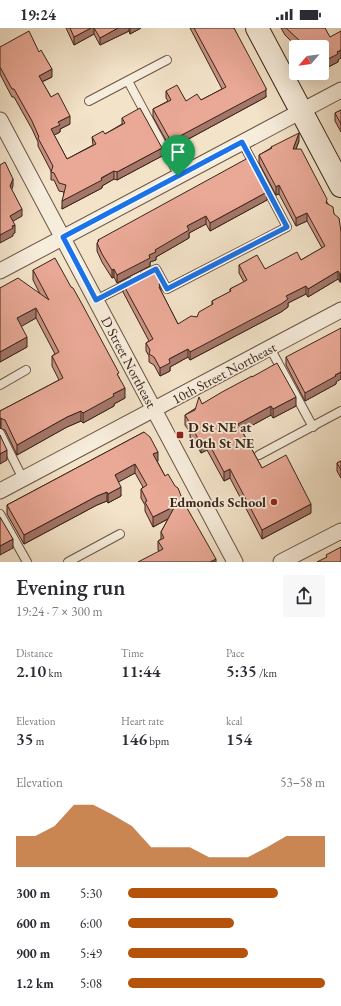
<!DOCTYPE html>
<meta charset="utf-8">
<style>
:root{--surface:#fff;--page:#f7f7f7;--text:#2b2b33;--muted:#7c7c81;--accent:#b45309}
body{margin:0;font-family:"EB Garamond",serif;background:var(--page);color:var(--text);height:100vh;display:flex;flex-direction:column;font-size:15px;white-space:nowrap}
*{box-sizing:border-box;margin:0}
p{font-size:13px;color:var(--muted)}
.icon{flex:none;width:22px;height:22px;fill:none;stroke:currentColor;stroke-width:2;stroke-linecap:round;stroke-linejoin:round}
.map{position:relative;height:534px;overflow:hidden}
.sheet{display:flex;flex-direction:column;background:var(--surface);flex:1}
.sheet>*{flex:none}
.needle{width:26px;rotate:242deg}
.buttons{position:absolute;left:289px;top:12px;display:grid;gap:8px}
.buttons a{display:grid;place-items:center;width:40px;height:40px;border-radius:4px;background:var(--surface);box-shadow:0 4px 16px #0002;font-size:20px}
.pin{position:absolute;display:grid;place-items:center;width:34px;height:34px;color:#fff;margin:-41px -17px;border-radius:50% 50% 50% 0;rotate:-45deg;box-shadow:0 0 4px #0007}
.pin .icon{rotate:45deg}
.round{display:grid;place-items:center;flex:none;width:42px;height:42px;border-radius:4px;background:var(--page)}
.headline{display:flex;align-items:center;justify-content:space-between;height:68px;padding:0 16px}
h1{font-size:22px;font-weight:600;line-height:30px}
.metrics{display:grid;grid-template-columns:repeat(3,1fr);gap:6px;height:68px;padding:4px 16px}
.metrics div{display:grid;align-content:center}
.metrics b{font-size:17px;font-weight:600}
.metrics small{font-size:11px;font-weight:400}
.metrics p{font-size:11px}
.chart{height:112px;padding:8px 16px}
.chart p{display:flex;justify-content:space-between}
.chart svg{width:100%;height:72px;margin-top:4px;fill:var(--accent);opacity:.7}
ul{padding:0 16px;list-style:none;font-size:13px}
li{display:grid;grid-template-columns:64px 48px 1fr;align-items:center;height:30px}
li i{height:10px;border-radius:5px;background:var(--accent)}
.status{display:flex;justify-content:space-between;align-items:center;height:28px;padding:0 20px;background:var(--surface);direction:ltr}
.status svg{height:11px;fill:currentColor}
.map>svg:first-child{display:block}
</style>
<div class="status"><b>19:24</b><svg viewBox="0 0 49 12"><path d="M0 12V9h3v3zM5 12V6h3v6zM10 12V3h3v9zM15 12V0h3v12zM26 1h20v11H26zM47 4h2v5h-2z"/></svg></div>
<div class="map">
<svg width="341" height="534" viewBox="0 0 341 534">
<rect width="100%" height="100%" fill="#f3e3c9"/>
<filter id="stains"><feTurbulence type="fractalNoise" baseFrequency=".005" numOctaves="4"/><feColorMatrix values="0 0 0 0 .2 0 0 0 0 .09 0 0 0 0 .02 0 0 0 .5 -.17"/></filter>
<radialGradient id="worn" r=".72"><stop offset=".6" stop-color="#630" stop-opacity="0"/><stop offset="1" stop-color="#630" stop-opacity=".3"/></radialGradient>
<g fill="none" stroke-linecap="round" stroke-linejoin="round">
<g stroke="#685445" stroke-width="10">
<g id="lane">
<polyline points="128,53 179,148"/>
<polyline points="89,73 167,32"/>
<polyline points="145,246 156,241 167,261 287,199 242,114"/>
<polyline points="96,272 131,254"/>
<polyline points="270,320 313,399"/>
<polyline points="0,357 26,342"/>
<polyline points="0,405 23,451"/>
<polyline points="259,427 341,383"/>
<polyline points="0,486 27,534"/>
<polyline points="68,534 120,506"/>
</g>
</g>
<g stroke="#685445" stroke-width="17">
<g id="street">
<polyline points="0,92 235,534"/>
<polyline points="0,243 341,62"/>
<polyline points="0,463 341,282"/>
<polyline points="281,534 341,503"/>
</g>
</g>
<g stroke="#3a2519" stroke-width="24">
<polyline id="secondary" points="257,0 341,158"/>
</g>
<use href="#lane" stroke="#f7eddc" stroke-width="8"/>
<use href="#street" stroke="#f7eddc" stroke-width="15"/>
<use href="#secondary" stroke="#f7eddc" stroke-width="22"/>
</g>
<g fill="#c99182" stroke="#3a2519">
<polygon points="66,0 141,0 130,6 129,3 100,17 94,6 74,17"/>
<polygon points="190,0 234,0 266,68 266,69 181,115 181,118 172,123 153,89 153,81 168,73 166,70 166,63 186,73 201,72 222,61"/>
<polygon points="281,0 325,0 338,32 338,34 326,40 326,38 296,19 296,27 294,24 294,16 285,7"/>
<polygon points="0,19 52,49 42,54 51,69 70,96 60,101 60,104 54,107 67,131 93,117 92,109 105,106 122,96 122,90 162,128 117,152 114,151 102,158 102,160 62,181 64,164 59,163 54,152 51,152 51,143 38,118 38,114 32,101 14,69 12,69 0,46"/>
<polygon points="341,82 341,104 335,93 335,85"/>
<polygon points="299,113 296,121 334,186 341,204 340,254 338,251 308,269 306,266 288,275 288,279 281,284 190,332 188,329 170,339 170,343 160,348 154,337 149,334 149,328 146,323 146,315 149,313 123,264 123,256 161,263 178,296 197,289 212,277 212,273 230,264 230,261 244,254 239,245 239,237 265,241 301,232 322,220 307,193 296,198 279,166 276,167 259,135 259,127 271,120 271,119"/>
<polygon points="267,172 210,203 206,196 189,205 189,210 156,229 156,232 150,234 150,238 117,255 114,249 112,250 102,234 97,223 97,215 98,214 98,212"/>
<polygon points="33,242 119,349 125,370 114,376 114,378 83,395 81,393 67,399 17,427 5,402 0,400 0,383 59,352 52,338 52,328 55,326 36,290 21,298 27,319 0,334 0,260 40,266 33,252"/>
<polygon points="286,329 336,354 336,356 305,373 286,337"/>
<polygon points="252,349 296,378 273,390 271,387 242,403 262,440 311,485 262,511 230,450 224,453 207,422 201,425 195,414 192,413 190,409 190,404 185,397 185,387 202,376"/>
<polygon points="144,404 158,433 157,433 165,448 183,473 216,534 159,523 158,522 158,513 161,511 161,504 168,491 153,499 145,483 145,477 141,470 141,461 143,459 135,445 118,454 121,468 108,475 107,473 97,477 24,516 7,486 7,477"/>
<polygon points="341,433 341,450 337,443 337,435"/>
</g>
<g fill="#a4766a" stroke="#3a2519">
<polygon points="91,0 94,0 94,6 74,17 74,9"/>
<polygon points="118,0 129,0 129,3 100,17 100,10"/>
<polygon points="130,0 141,0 130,6"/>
<polygon points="341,22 341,30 338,32 338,34 326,40 326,32"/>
<polygon points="326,30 326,38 322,40 322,32"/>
<polygon points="52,41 52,49 39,55 39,48"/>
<polygon points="266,60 266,69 181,115 181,118 172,123 172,115 180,108"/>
<polygon points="70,88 70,96 60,101 60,104 51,109 51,101 58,94"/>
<polygon points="299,105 299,113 293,129 293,121"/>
<polygon points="162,120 162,128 117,152 117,144"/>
<polygon points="114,143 114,151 102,158 102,160 62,181 62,173"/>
<polygon points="13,151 13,158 10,166 10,158"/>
<polygon points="279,157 279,166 276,167 276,159"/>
<polygon points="267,164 267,172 210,203 210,195"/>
<polygon points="22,181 22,188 10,195 10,188"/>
<polygon points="307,185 307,193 296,198 296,190"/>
<polygon points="206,188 206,196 189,205 189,210 156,229 156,232 150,234 150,238 117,255 117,247 149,227 155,222 187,198"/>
<polygon points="15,197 15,205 13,206 13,208 0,215 0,207"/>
<polygon points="114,241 114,249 112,250 112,242"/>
<polygon points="338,243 338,251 308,269 308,261"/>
<rect x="340" y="246" width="1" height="8"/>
<polygon points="161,255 161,263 160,263 160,267 159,256"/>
<polygon points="306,258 306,266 288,275 288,279 281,284 190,332 190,324 286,268"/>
<polygon points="36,280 36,290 17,301 17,290"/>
<polygon points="27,309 27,319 0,334 0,324"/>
<polygon points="188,321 188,329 170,339 170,343 160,348 160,340 169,331"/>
<polygon points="341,344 341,351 336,354 336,356 305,373 305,365"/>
<polygon points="125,360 125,370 114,376 114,378 83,395 83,385 113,366"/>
<polygon points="296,369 296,378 273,390 273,381"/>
<polygon points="271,378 271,387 238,405 238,396"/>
<polygon points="81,383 81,393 67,399 17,427 17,417 67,389"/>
<polygon points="1,389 1,400 0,400 0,390"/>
<polygon points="207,412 207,422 201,425 201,416"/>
<polygon points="7,422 7,432 0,436 0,426"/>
<polygon points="158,424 158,433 153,435 153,426"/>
<polygon points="135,436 135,445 115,456 115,447"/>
<polygon points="230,441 230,450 224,453 224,444"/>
<polygon points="121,459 121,468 108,475 108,466"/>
<polygon points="107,464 107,473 97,477 24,516 24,507 97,468"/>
<polygon points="311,476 311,485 262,511 262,502"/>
<polygon points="175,478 175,487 153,499 153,489"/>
<polygon points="13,511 13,520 0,527 0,518"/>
<polygon points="216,531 216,534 210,534"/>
</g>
<g fill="#eaa997" stroke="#3a2519">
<polygon points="70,0 91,0 74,9"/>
<polygon points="94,0 118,0 100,10"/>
<polygon points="194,0 234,0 266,60 266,62 180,108 181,110 172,115 153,81 171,72 166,63 177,57 186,73 197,66 201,72 226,59"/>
<polygon points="286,0 325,0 330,9 341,3 341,22 337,24 338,26 326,32 326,30 322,32 322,19 296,19 294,16 300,13"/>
<polygon points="29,3 39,24 41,22 52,41 39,48 51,69 58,65 70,88 58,94 60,97 51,101 67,131 96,116 92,109 103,103 105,106 125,95 122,90 140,80 162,120 117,144 114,143 101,150 102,152 62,173 66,157 59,155 54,145 51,144 53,138 38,110 39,109 32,93 14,61 12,61 0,39 0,19"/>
<polygon points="341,82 341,96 335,85"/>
<polygon points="299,105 293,121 301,121 327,171 326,175 333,179 334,186 339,190 341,204 341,246 340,246 338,243 308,261 306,258 286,268 288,271 281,276 190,324 188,321 169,331 170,335 160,340 154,329 149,326 150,322 146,315 153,311 123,256 154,240 161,255 159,256 160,259 159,259 178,296 191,288 197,289 199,284 213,276 212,273 231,263 230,261 247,252 239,237 257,227 265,241 297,224 301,232 325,218 307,185 296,190 279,157 276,159 259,127 272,120 271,119"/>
<polygon points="248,130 267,164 210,195 206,188 187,198 189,202 155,222 156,224 149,227 150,230 117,247 114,241 112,242 102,226 97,215 99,213 98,212"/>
<polygon points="5,134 13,151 10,158 22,181 10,188 15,197 12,198 13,200 0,207 0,137"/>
<polygon points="55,230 71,259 73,260 82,276 119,345 117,346 125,360 113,366 114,368 83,385 81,383 67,389 17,417 5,392 0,390 0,383 63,350 52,328 59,324 36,280 17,290 27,309 0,324 0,260 18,250 49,272 33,242"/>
<polygon points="341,300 341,344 335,347 336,348 305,365 286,329"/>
<polygon points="277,335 296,369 273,381 271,378 238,396 262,440 286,427 311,476 262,502 230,441 224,444 207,412 201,416 195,405 192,404 190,400 191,397 185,387 195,382 199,369 202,376 222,364 252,348 252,349"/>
<polygon points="144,404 150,409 158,424 153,426 165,448 168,446 175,458 178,460 183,473 216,531 210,534 138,534 163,521 158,513 164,510 161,504 175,478 153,489 145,474 147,473 141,461 147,457 135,436 115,447 121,459 108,466 107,464 97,468 24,507 7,477"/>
<polygon points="0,407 7,422 0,426"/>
<polygon points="341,433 341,442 337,435"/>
<polygon points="0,489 13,511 0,518"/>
<polygon points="341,519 341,534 317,534 327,529 326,527"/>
</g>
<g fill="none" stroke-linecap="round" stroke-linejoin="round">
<g stroke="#fff" stroke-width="8">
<polygon id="route" points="242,114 287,199 167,261 156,241 96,272 63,209"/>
</g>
<use href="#route" stroke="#1a73e8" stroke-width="5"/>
</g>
<g fill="#8f2418" stroke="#f7eddc" stroke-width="1.5">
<rect x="176" y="403" width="8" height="8" rx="2"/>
<circle cx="274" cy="474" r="4"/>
</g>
<g text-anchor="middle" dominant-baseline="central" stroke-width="3.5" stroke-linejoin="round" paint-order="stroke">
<g font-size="14" fill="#3a2519" stroke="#f7eddc">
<text transform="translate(129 334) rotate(62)">D Street Northeast</text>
<text transform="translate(224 345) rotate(-28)">10th Street Northeast</text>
</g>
<g font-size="14" font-weight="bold" fill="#3a2519" stroke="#f7eddc" text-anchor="start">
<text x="188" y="399">D St NE at<tspan x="188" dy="16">10th St NE</tspan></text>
<text x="266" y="474" text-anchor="end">Edmonds School</text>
</g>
</g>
<rect width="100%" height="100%" filter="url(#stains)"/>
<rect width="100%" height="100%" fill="url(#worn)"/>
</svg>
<div class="buttons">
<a><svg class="needle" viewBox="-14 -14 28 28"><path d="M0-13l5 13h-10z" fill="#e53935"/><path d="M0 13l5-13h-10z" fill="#7c7c81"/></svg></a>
</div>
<div class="pin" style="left:178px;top:148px;background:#1e9e55"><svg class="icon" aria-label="arrive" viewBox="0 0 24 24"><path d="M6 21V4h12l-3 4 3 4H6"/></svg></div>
</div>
<section class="sheet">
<div class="headline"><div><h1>Evening run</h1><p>19:24 · 7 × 300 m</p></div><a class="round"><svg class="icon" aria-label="share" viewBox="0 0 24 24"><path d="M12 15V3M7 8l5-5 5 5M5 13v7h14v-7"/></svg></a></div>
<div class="metrics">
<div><p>Distance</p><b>2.10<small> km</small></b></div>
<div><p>Time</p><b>11:44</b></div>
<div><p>Pace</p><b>5:35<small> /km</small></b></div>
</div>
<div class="metrics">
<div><p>Elevation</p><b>35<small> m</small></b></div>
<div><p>Heart rate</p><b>146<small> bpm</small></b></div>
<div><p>kcal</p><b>154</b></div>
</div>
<div class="chart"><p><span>Elevation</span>53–58 m</p>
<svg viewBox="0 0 160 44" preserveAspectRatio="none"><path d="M0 44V25L10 25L20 19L30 6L40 6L50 12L60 19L70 32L80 32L90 32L100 38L110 38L120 38L130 32L140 25L150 25L160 25V44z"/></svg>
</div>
<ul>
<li><b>300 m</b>5:30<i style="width:76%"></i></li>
<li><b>600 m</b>6:00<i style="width:54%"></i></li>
<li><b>900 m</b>5:49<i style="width:61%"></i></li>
<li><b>1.2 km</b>5:08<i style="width:100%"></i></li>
</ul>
</section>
